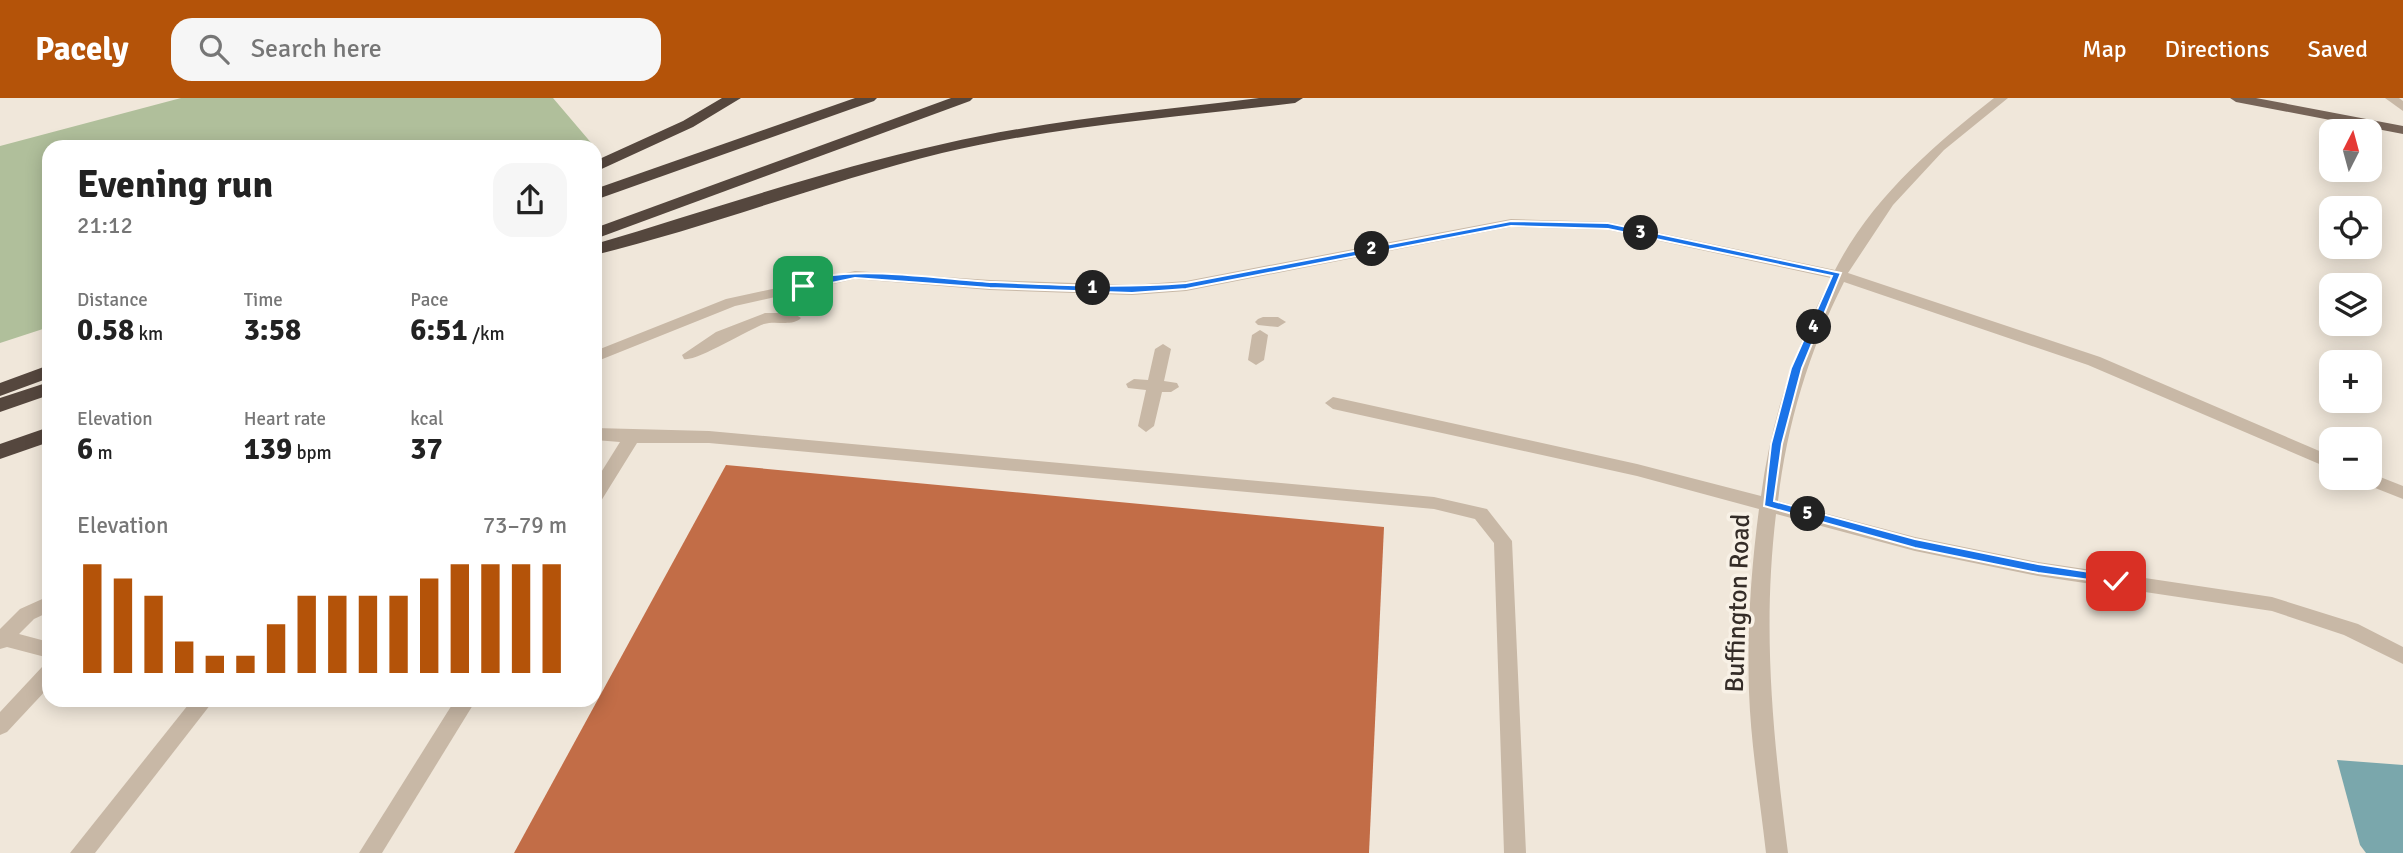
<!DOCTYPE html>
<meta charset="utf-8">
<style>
:root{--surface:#fff;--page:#f6f6f6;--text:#222;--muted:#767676;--accent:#b45309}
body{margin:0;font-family:Signika,sans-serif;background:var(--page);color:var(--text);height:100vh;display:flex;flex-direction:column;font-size:26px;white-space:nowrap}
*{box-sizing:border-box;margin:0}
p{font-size:23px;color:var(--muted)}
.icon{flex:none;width:38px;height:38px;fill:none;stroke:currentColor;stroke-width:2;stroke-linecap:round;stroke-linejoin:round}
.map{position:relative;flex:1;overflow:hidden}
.details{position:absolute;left:42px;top:42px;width:560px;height:567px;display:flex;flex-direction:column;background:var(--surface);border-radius:21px;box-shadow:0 4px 18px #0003}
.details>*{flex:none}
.needle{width:46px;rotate:6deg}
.fabs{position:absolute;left:2319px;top:21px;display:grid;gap:14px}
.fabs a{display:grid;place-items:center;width:63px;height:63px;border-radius:14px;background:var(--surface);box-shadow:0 4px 18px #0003;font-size:35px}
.pin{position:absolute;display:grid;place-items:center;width:60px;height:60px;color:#fff;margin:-30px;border-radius:14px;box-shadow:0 4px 10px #0006}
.km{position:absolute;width:35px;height:35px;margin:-18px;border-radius:50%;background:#222;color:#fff;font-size:19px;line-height:35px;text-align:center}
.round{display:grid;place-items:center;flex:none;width:74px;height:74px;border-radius:21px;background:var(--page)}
.head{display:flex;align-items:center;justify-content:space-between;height:119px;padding:0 35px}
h1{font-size:38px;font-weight:700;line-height:52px}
.metrics{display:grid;grid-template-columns:repeat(3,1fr);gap:10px;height:119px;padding:7px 35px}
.metrics div{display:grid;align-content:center}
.metrics b{font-size:30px;font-weight:700}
.metrics small{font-size:19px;font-weight:400}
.metrics p{font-size:19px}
.chart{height:196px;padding:14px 35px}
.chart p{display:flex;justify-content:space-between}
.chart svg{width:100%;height:126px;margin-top:7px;stroke:var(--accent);stroke-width:6}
header{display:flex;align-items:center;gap:42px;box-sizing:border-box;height:98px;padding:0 35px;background:var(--accent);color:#fff}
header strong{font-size:33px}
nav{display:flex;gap:38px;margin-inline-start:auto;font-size:24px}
.search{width:490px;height:63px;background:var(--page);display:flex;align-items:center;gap:18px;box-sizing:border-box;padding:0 24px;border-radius:21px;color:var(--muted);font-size:26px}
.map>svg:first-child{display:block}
</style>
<header>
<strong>Pacely</strong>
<div class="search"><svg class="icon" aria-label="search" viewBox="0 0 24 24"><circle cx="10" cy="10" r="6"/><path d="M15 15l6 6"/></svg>Search here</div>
<nav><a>Map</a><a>Directions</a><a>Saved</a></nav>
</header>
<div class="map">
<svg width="2403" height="755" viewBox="0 0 2403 755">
<rect width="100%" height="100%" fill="#f0e7da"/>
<polygon fill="#b0bf9b" points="181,0 553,0 593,47 587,49 49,49 49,229 0,245 0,48"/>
<polygon fill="#7aa7ac" points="2337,662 2403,667 2403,755 2366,755 2360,747"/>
<polygon fill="#c26d47" points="726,367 1384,429 1369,755 514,755"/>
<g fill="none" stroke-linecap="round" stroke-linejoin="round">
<g fill="#c8b8a6" fill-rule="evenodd">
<path d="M1994,0H2008L1944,52L1893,107L1848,175L2100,259L2331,358V371L2088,267L1844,184C1809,253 1787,326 1778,403L1915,439L2038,464L2272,499L2358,526L2403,549V566L2344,537L2272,513L2038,478L1915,453L1776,416C1762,534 1773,638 1788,755H1766C1760,701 1751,648 1749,594C1747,533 1751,471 1759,411L1637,378L1333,311L1325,305L1333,299L1637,366L1761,398C1771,321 1795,249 1831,180L1608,132L1511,129L1186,193L1132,197L990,192L855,181L735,208L595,264V253L726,201L855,173L990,182L1132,187L1186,183L1511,121L1608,124L1835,172C1871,101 1933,48 1994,0Z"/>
<polygon points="2385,0 2399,0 2403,3 2403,13"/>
<path d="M765,215H793L801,220C792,229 776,222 764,226C747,232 696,264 684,261L682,257L716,234Z"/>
<polygon points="1263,219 1278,219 1286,224 1278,229 1258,227 1255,224 1258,221"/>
<polygon points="1260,232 1268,237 1264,262 1256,267 1248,262 1252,237"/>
<polygon points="1163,246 1171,251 1164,283 1177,285 1179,289 1171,294 1162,294 1154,328 1146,334 1138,328 1146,292 1128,290 1126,286 1134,281 1148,282 1155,251"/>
<polygon points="595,330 709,333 1434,399 1487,411 1512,443 1526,755 1504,755 1494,445 1475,421 1434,411 709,345 637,345 601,403 595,404 595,384 620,344 595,342"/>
<polygon points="2370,375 2403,388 2403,401 2360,384 2357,380 2370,380"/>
<polygon points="49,498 49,514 34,521 19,536 49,544 49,560 7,549 0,551 0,531 20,511"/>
<polygon points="49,567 49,589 7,634 0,637 0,614 42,569"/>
<polygon points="192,602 214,602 95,755 70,755"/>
<polygon points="455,602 476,602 382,755 359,755"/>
</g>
<polygon fill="#766458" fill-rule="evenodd" points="2230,0 2256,0 2403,28 2403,36 2236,4"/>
<g fill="#55473e" fill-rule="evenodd">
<polygon points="722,0 741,0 693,29 595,74 595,63 683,23"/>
<polygon points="855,0 877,0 874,3 595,102 595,91"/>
<polygon points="951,0 973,0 970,3 595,141 595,130"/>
<path d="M1259,0H1303L1295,5C1180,19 1055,28 942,55C825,84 712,128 595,157V146C710,112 825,72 943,46C1047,22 1154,13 1259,0Z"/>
<polygon points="49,267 49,280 0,298 0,285"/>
<polygon points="49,284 49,297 0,314 0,300"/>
<polygon points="49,329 49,344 0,361 0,346"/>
</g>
</g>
<path fill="#1a73e8" stroke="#fff" stroke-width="2" d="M1511,123L1608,125L1841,175L1802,270L1782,346L1774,403L1915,441L2038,466L2116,478L2120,479V486L2038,475L1915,450L1764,408L1771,346L1791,270L1832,178L1608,131L1511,128L1186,191L1132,195L990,190L855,180L803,191L798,188C835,163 946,182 993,184C1058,187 1121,190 1186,185Z"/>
<g text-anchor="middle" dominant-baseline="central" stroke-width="7" stroke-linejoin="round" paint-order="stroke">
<g font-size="26" fill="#342c27" stroke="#f8f1e6">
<text transform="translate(1738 505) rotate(-88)">Buffington Road</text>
</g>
</g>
</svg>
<div class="fabs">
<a><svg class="needle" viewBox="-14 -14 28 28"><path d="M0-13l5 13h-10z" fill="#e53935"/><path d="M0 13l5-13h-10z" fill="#767676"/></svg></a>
<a><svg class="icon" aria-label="locate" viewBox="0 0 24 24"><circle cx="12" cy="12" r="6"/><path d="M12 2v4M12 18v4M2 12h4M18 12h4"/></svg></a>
<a><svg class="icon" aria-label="layers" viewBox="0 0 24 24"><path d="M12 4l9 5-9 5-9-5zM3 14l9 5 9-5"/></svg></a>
<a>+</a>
<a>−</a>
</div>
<div class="pin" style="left:803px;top:188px;background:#1e9e55"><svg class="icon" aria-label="arrive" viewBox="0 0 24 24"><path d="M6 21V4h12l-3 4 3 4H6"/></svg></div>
<div class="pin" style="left:2116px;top:483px;background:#d93025"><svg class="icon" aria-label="check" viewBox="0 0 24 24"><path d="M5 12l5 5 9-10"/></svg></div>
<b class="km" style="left:1093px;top:190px">1</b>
<b class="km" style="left:1372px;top:151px">2</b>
<b class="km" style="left:1641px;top:135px">3</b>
<b class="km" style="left:1814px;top:229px">4</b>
<b class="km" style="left:1808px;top:416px">5</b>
<section class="details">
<div class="head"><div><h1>Evening run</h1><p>21:12</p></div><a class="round"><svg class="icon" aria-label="share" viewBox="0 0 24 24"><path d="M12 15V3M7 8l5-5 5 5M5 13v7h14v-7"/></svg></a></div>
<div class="metrics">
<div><p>Distance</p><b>0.58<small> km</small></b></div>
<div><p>Time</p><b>3:58</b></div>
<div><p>Pace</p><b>6:51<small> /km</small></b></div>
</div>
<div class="metrics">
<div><p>Elevation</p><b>6<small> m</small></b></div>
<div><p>Heart rate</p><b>139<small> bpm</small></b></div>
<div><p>kcal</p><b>37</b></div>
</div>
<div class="chart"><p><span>Elevation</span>73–79 m</p>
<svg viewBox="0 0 160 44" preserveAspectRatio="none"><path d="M5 44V6M15 44V11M25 44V17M35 44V33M45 44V38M55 44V38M65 44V27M75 44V17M85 44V17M95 44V17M105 44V17M115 44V11M125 44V6M135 44V6M145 44V6M155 44V6"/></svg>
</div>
</section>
</div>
